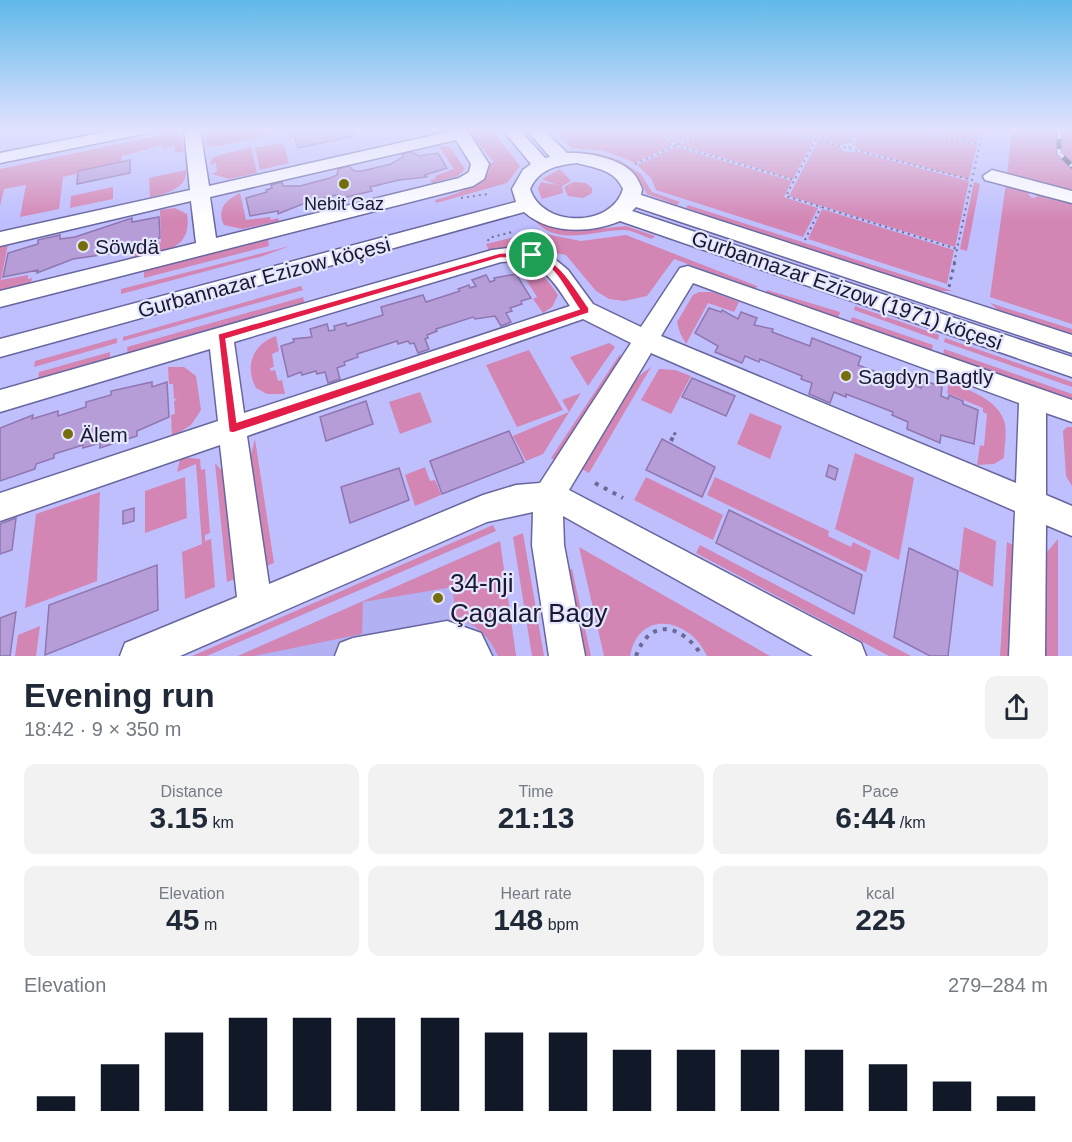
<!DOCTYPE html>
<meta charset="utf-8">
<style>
:root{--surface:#fff;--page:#f2f2f3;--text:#1f2937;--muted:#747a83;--accent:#111827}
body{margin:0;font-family:Arial,sans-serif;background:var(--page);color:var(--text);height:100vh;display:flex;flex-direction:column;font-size:22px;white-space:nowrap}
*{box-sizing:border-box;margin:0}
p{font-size:20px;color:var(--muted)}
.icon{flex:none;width:33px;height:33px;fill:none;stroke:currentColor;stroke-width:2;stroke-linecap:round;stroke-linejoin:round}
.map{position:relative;height:656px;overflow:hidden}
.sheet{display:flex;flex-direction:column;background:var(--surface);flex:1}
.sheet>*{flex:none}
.pin{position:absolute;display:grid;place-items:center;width:51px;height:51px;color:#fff;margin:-26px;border:3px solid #fff;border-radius:50%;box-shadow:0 2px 6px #0007}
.round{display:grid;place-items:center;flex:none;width:63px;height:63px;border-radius:12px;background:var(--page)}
.summary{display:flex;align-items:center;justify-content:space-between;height:102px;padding:0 24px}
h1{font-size:33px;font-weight:600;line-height:45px}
.stats{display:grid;grid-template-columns:repeat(3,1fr);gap:9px;height:102px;padding:6px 24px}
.stats div{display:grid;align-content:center;border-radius:12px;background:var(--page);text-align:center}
.stats b{font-size:30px;font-weight:600}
.stats small{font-size:16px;font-weight:400}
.stats p{font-size:16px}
.chart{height:168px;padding:12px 24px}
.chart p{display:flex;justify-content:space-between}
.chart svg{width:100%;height:108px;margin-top:6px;stroke:var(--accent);stroke-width:6}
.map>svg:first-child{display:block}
</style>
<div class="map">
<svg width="1072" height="656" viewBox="0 0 1072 656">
<rect width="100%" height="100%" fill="#bfbffe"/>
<polygon fill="#b1b1f4" points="500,541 516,656 237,656"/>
<g fill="#d386b4">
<polygon points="206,129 271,129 266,130 268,136 213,147 207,146"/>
<path d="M466,129H491L520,166L507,183L436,203L435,200C456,195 481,186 489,164L494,162Z"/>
<polygon points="552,129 655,129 673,145 635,163 605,151 572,148"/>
<polygon points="659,129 710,129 676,144"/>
<polygon points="716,129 771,129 814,140 793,179 679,145"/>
<polygon points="778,129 857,129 849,144 839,145"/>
<polygon points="861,129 906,129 977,145 969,179 859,150 853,145"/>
<polygon points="914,129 980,129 977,143"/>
<polygon points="1012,129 1072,129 1072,194 1007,176"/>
<polygon points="175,132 182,138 184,151 175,153 174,146 163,148 162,145 122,156 121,162 77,171 76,174 63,177 59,209 20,217 26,185 4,189 0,206 0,169"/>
<polygon points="818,141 839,146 845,152 858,152 969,181 955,247 789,196"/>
<polygon points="283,143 289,163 260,170 255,148"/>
<polygon points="438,145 450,147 465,169 458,176 432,183 430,180 436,179 435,176 454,169"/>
<polygon points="251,147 257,173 229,179 212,174 217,171 216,163 210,165 213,157"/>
<polygon points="676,147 792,181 784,197 818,208 803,237 656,190 651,178 637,165"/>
<polygon points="570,152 596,153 619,160 641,174 652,192 680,202 677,205 647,194 636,175 621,164"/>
<polygon points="560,169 571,181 562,186 563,193 542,199 538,189 541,182 557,185 542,179"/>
<path d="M186,170C188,189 164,194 150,197L149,178Z"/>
<polygon points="574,182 586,183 592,188 592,193 583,198 568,196 564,187"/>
<polygon points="974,182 980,184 967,251 960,249"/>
<polygon points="1006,183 1031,190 1028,194 1032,198 1037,197 1035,191 1072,201 1072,324 990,297"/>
<polygon points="113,187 113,199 70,208 71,196"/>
<path d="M240,193L246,220L270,217L271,220L278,218L279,221L242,229L224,225C216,209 226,200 240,193Z"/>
<polygon points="688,205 953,291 938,291 686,208"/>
<path d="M175,208L187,214C193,252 160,251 131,258V254L138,252V248L161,242L160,210Z"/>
<polygon points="822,209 954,250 947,284 808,239"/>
<path d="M536,222L576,231L626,226L655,236L652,239C643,236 631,229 621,230C593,231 559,246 536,222Z"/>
<polygon points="536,232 581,241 626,235 757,286 756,289 674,259 647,296 624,301 609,299 596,291 566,255 519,246 489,251 486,244"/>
<polygon points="268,239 269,246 144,278 144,271"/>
<polygon points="8,244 1,280 28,275 28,279 32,278 31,283 0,291 0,245"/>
<polygon points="290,246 263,256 121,294 121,289"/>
<path d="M511,264C535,259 546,278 558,295L552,307L543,313L533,299L537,297L523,275L519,276Z"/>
<polygon points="301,286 303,290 123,341 123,337"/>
<polygon points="767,290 840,312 838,319 766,293"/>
<polygon points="699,292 713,292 739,302 734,312 708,303 686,344 680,333 677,322 693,295"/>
<polygon points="303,297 305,304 128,356 127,347"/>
<polygon points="990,303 1072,329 1072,334 998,310"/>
<polygon points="855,306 939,335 938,340 854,310"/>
<polygon points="852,317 933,345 931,353 850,323"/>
<path d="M276,336L279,351L272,354L274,367L270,368L271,371L275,370L278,381L282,380L285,394H267L256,388C244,366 253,344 276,336Z"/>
<polygon points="117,338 117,343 34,367 35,361"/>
<polygon points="945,338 1072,382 1072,387 944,342"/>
<polygon points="609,343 615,347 588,386 570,357"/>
<polygon points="944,349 1072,394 1072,403 943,357"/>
<polygon points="529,350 563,410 517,427 486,365"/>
<polygon points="110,352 110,360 38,381 39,372"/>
<polygon points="620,354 620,364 558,462 551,458"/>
<polygon points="168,367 184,367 196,376 201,410 191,425 172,437 171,415 175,414 174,402 177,398 174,399 173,384 169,384"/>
<polygon points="651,367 589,473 582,469 638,377"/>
<polygon points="659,369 675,370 691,376 671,414 641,400"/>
<path d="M949,382C969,390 1000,400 1005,424C1007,435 1004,448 1004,458L994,464L977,465L980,445L984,446L987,414L983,412V408L947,393Z"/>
<polygon points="420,392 432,422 400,434 389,402"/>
<polygon points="581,393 543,454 526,461 513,436 569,412 562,400"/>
<polygon points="750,413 782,426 770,459 737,444"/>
<polygon points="1067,427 1072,427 1072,486 1066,476 1063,431"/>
<polygon points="255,439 274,563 264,567 250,458"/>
<polygon points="855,453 914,478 899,560 835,529"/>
<polygon points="190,458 200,459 201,470 205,469 210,533 205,535 205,541 211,539 215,587 185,599 182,552 202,544 196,464 177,472 180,459"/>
<polygon points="215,463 224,473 237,578 227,582"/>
<polygon points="425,467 430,481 435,480 441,495 415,506 405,475"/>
<polygon points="185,477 187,518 145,533 145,491"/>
<polygon points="646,477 723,515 713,540 634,500"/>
<polygon points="715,477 829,531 828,536 851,547 853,542 871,551 866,572 707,495"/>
<polygon points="100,492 97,581 25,608 36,514"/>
<polygon points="493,525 496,531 207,656 192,656"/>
<polygon points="964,527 996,541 993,587 959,571"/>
<polygon points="523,533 544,656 532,656 513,537"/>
<polygon points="1058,539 1058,656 1045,656 1047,552"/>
<path d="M500,541L516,656H498C491,639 475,621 455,619L453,587L363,602L362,634L254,656H238Z"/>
<polygon points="1007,542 1017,547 1013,656 1000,656"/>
<polygon points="700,545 911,656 889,656 696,553"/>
<path d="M579,547L770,656H707C690,618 639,608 630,656H604Z"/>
<polygon points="572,569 591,656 582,656 564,570"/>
<polygon points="40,626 36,656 15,656 18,635"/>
</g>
<g fill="#b79dd8" stroke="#8f76af" stroke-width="1.5">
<polygon points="304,129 323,129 323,130 290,137 289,132"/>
<polygon points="328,129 350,129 354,136 298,148 294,136"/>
<polygon points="412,152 419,156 438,153 447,168 425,175 427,177 399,180 370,187 372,191 338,199 337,195 305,203 278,214 278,211 250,216 246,198 267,192 266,190 272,188 271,185 282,182 283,186 300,186 330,178 337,175 338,169 349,166 354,171 362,171 391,164 403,157 402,154"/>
<polygon points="130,160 130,173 77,184 78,171"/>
<polygon points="159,217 160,238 128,248 128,251 73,259 37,273 38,270 3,277 8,253 38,244 38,240 60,235 60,239 75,237 132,218 132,222"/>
<polygon points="516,274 531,298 521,301 522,304 510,308 512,311 506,313 511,322 501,326 495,316 475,319 473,317 436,329 437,331 427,335 428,338 425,339 429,349 418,353 414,343 410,344 408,341 398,344 397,341 357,354 358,357 344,362 345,365 337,368 340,379 328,383 325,372 317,374 316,371 302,375 301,372 288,377 281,346 294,342 293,339 312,337 310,329 327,324 329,331 335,330 334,326 346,323 347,326 383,315 381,307 423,295 426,302 460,291 458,289 469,285 470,288 476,286 472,280 486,275 490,282 495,280 494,278"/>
<polygon points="709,308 721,312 722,310 738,319 741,312 757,318 754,325 773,329 772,332 810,346 812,338 861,357 858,365 900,381 901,377 921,388 923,380 942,387 941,396 948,399 949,395 963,401 963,404 978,410 974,444 941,435 940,443 907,429 908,422 892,415 893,412 846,394 846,397 834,392 830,403 809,394 812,383 801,379 802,376 760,359 759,362 745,356 742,363 715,352 718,346 695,333"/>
<polygon points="692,378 735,396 726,416 682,397"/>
<polygon points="152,382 152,387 167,382 169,417 137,431 137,436 100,448 100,443 83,448 83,445 54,454 54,458 36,464 35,469 0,481 0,428 33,415 32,419 58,411 58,416 86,407 86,402 111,395 111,391"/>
<polygon points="366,401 373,424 326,441 320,417"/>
<polygon points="509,431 524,462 442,494 430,461"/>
<polygon points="662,439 715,467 702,497 646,470"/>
<polygon points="829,465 838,469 835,480 826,476"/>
<polygon points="399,468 409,500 350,523 341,487"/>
<polygon points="134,508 134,521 123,524 123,511"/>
<polygon points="729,510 862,575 854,614 716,543"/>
<polygon points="16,518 12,550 0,554 0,524"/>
<polygon points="909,548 958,571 948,656 930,656 894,637"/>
<polygon points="157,565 158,610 45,655 49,605"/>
<polygon points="16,612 10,656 0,656 0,618"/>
</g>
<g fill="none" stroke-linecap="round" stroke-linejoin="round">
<g stroke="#67669f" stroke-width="3">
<g id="minor">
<polygon points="120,129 151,129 143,134 0,163 0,153"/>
<path d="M184,129H200L209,186L461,129L467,130L489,164L484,179L473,186L0,307V291L196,243L191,201L0,246V232L190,190ZM456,140L471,164L469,172L459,178L216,238L210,197Z"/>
<path d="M502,129H519L545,158L550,157L526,129H543L567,153C587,152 619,158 633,173C637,177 640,184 642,189L641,195L1072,335V353L636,207L632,211L1072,357V377L620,221C591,233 550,235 524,212L0,357V339L516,202L512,189L523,170L531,164ZM577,163C596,168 615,170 623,189C612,228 542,228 530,189C539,169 557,165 577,163Z"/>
<polygon points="992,170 1072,191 1072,203 985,180 983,176"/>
<path d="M517,247L550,255L568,270L593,304L641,327L680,268L688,266L1072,400V422L1046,413V495L1072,506V536L1046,525L1045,656H1009L1015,511L651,353L569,490L861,643L866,656H813L563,516L564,545L585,656H549L532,545L533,512L487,522L180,656H120L125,643L237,597L220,445L0,521V493L218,421L210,349L0,412V390L492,250ZM517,261C544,264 556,285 570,306L244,413L234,342L501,262ZM693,283L1019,403L1016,483L661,336ZM583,319L631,343L540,483L516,485L483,495L269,584L247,436Z"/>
<polygon points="447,621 481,633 492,656 335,656 340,643 353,638"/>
</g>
</g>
<g stroke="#6a6a94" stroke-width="2" stroke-dasharray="2 4" stroke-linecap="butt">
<polyline points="657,129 678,146 794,180"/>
<polyline points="774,129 972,180"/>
<polyline points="910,129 979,144"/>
<polyline points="816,139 786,196 957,249"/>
<polyline points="849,148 858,129"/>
<polyline points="635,164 713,129"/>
<polyline points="461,198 488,194"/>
<polyline points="805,240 821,207"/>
<polyline points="488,241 489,238 512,232"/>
<polyline points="954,263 983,129"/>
</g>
<g stroke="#6a6a94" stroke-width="3" stroke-dasharray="3 4.5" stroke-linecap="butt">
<polyline points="949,287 955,261"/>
<polyline points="674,435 677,430"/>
</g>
<g stroke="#6a6a94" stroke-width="4" stroke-dasharray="4 6" stroke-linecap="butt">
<polyline points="671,441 675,433"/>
<polyline points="595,483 623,498"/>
<path d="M636,656C650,616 683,625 702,656"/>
</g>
<use href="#minor" fill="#fff" fill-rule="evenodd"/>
<g stroke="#454466" stroke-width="5">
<polyline id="rail" points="1059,129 1059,153 1072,166"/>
</g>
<use href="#rail" stroke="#e4e5ff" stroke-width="4" stroke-dasharray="10" stroke-linecap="butt"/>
</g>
<linearGradient id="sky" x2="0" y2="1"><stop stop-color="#60b9e9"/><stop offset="0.59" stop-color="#e2e2ff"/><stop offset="1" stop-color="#e2e2ff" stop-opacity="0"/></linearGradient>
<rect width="1072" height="220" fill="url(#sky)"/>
<path fill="#e11d48" stroke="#fff" stroke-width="1.5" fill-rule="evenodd" d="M532,252C560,260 572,284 589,308V313L233,433L229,432L218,334L500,253ZM500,258C554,257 551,267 579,309L237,422L226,339Z"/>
<g fill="#766e0c" stroke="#e4e5ff" stroke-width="2">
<circle cx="344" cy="184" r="6"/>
<circle cx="83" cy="246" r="6"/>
<circle cx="846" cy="376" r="6"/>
<circle cx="68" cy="434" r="6"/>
<circle cx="438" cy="598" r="6"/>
</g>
<g text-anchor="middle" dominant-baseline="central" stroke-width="4.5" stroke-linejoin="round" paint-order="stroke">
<g font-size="18" fill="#19182f" stroke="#e4e5ff">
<text x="344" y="204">Nebit Gaz</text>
</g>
<g font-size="21" fill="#19182f" stroke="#e4e5ff" text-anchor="start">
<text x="95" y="246">Söwdä</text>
<text x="858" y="376">Sagdyn Bagtly</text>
<text x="80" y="434">Älem</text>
</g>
<g font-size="21" fill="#19182f" stroke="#e4e5ff">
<text transform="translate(264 277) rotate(-15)">Gurbannazar Ezizow köçesi</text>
<text transform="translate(847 290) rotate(19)">Gurbannazar Ezizow (1971) köçesi</text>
</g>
<g font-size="26" fill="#19182f" stroke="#e4e5ff" text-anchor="start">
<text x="450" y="583">34-nji<tspan x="450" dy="30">Çagalar Bagy</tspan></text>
</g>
</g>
</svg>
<div class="pin" style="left:532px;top:255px;background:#1e9e55"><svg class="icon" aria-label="arrive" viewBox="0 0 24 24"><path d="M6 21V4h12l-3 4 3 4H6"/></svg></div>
</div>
<section class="sheet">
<div class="summary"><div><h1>Evening run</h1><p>18:42 · 9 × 350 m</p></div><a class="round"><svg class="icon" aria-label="share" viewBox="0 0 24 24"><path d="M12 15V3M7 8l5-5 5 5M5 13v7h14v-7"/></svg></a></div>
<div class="stats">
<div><p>Distance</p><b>3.15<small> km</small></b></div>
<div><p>Time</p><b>21:13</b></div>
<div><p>Pace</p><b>6:44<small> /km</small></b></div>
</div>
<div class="stats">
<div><p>Elevation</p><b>45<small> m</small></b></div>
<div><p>Heart rate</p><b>148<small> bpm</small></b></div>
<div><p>kcal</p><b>225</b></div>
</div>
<div class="chart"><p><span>Elevation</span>279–284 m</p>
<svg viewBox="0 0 160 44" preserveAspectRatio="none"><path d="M5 44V38M15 44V25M25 44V12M35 44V6M45 44V6M55 44V6M65 44V6M75 44V12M85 44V12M95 44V19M105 44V19M115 44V19M125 44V19M135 44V25M145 44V32M155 44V38"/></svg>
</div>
</section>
